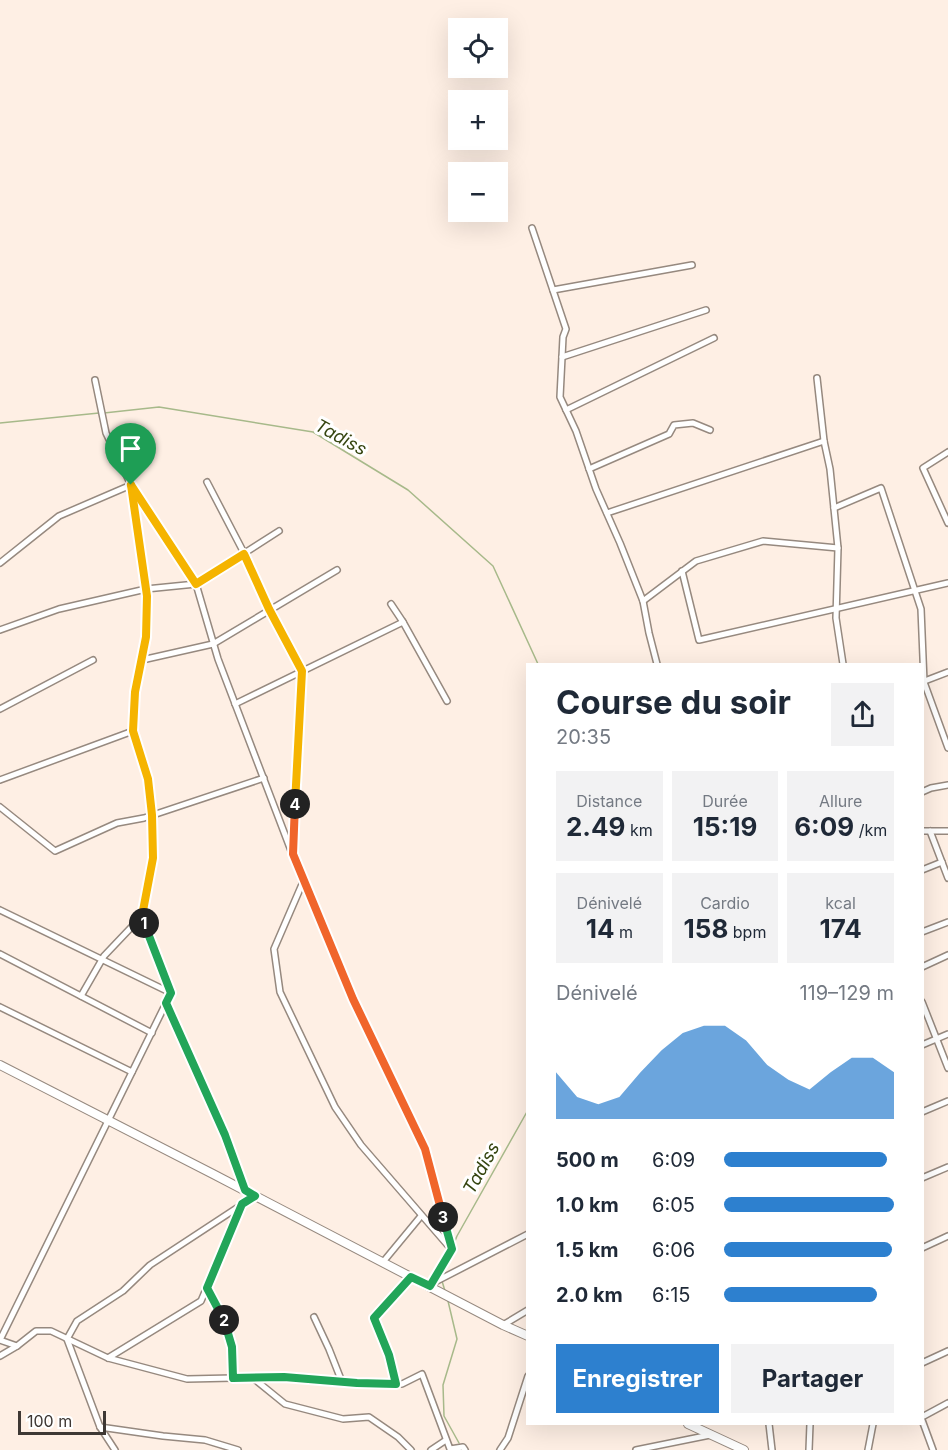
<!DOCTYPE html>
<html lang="fr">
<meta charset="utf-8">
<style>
:root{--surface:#fff;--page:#f2f2f3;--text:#1f2937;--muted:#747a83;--accent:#2d80cf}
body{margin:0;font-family:Inter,sans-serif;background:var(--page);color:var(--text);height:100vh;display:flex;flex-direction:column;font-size:22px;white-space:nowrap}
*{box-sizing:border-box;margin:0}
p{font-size:20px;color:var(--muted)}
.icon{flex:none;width:33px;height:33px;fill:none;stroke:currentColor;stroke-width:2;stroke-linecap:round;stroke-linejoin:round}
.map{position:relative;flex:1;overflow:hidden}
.side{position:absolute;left:526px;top:663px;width:398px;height:762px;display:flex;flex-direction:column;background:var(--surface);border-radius:0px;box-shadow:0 6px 24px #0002}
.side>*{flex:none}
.controls{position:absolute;left:448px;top:18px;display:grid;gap:12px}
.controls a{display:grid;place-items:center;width:60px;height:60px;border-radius:0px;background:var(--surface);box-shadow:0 6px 24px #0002;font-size:30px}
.scale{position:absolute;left:18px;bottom:15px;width:88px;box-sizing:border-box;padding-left:6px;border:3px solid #3e3834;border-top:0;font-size:16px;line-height:21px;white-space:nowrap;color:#3e3834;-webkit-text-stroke:4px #fff;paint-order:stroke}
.pin{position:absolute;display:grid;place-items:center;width:51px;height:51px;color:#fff;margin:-62px -26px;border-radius:50% 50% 50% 0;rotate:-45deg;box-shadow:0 0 6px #0007}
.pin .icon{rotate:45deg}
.km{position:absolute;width:30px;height:30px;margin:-15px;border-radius:50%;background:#222;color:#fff;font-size:16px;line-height:30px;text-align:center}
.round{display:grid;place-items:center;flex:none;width:63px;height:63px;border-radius:0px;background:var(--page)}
.summary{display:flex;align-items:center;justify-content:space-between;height:102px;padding:0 30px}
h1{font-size:33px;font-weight:700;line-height:45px}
.metrics{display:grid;grid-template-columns:repeat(3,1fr);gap:9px;height:102px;padding:6px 30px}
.metrics div{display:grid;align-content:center;border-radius:0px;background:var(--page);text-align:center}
.metrics b{font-size:26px;font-weight:700}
.metrics small{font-size:16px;font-weight:400}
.metrics p{font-size:16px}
.chart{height:168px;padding:12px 30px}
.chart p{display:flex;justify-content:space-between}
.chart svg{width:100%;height:108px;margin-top:6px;fill:var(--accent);opacity:.7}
.primary-button{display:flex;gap:12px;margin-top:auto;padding:12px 30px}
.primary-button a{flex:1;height:69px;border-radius:0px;background:var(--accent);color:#fff;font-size:24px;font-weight:700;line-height:69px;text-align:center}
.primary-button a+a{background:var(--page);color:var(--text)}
ul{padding:0 30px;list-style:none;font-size:20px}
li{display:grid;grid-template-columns:96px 72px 1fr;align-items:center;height:45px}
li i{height:15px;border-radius:8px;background:var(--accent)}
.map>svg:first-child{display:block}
</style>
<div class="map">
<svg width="948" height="1450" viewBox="0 0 948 1450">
<rect width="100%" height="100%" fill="#feefe4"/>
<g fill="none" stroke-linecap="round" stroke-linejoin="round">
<g stroke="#a7b98a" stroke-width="1.5">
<polyline points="104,413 159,407 313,432 408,490 493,566 538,664"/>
<polyline points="0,423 99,413"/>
<polyline points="453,1246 457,1236 528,1110"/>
<polyline points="442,1277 449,1259"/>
<polyline points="442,1281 445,1291"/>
<polyline points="448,1301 457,1339 443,1385 444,1416 459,1443"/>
</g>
<g stroke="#96897f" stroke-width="8">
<g id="street">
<polyline points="532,228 566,329 563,337 560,397 576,431 596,489 620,543 643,601 649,633 657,664"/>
<polyline points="553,290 692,265"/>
<polyline points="562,357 706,310"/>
<polyline points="817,378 824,441 830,469 838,548 836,618 843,664"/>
<polyline points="95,380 106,433 131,485 196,584 218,659 303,882 353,999 425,1149 451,1249"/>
<polyline points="566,410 714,338"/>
<polyline points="948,452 923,468 948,523"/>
<polyline points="589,469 669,434 674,425 693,423 710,430"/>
<polyline points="207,482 244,553 269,609 302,671 293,851"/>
<polyline points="834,508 881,488 921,609 924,682 948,748"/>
<polyline points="607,513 824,441"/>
<polyline points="0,563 59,516 131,485 147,596 146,637 135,692 133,731 148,779 152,815 153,858 142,916 171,993 0,1340 17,1346 36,1331 51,1331 108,1358 187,1379 284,1377 357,1383 402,1384 422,1374 450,1449 463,1447 465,1450"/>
<polyline points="682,571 699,640 948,583"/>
<polyline points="643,601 696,561 763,541 838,548"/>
<polyline points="391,604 403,622 447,701"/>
<polyline points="0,630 59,609 146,589 196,584 279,531"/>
<polyline points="142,660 213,644 337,570"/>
<polyline points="922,682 948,672"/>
<polyline points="235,704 403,622"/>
<polyline points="0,709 93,660"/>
<polyline points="0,780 133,731"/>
<polyline points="922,792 931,788 948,785"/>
<polyline points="0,807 55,851 117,823 144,818 264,778"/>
<polyline points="922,831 948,831"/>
<polyline points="930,831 948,878"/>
<polyline points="922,870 942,862"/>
<polyline points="303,882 274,949 280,992 335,1107 361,1145 451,1249 430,1286"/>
<polyline points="0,910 171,993"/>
<polyline points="922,932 948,922"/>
<polyline points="0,954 152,1033"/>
<polyline points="922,967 948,955"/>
<polyline points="81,996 104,956 142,916"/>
<polyline points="922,1002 948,1068"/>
<polyline points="166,1003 225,1135 245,1190"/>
<polyline points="0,1007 132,1072"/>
<polyline points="922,1045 948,1034"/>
<polyline points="922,1112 948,1101"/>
<polyline points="922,1178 948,1167"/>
<polyline points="922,1248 948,1236"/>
<polyline points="383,1262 421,1216"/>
<polyline points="433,1283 528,1234"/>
<polyline points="207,1288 224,1319 232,1347 233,1378"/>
<polyline points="314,1317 329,1349 342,1382"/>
<polyline points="503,1325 528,1310"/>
<polyline points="0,1356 17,1346"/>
<polyline points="108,1358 201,1301 242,1205"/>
<polyline points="922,1363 948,1351"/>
<polyline points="253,1378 285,1404 343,1419 369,1417 398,1437 411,1450"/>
<polyline points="396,1384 389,1355 374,1318 411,1277"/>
<polyline points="922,1417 948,1403"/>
<polyline points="922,1420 933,1450"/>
<polyline points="769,1424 772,1450"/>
<polyline points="100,1427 163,1436 205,1440 238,1450"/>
<polyline points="115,1450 100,1427 67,1339 77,1321 123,1291 150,1265 255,1196"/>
<polyline points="431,1450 446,1440"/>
<polyline points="500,1450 508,1438 528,1376"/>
<polyline points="636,1450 710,1435"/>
<polyline points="809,1450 810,1424"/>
<polyline points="868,1450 873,1424"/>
</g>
</g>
<g stroke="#96897f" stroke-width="10">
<g id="primary">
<polyline points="0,1065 213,1174 503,1325 528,1336"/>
<polyline points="688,1424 744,1450"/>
</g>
</g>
<use href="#street" stroke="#fff" stroke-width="5"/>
<use href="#primary" stroke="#fff" stroke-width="8"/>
</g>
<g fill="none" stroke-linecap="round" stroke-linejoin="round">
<g stroke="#fff" stroke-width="12">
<polyline id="split-1" points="131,485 147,596 146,637 135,692 133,731 148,779 152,815 153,858 142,916 144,923"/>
</g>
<g stroke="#fff" stroke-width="12">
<polyline id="split-2" points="144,923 171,993 166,1003 225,1135 245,1190 255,1196 242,1204 207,1288 224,1320"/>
</g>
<g stroke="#fff" stroke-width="12">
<polyline id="split-3" points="224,1320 232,1347 233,1378 284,1377 357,1383 396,1384 389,1355 374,1318 411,1277 430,1286 452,1249 443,1217"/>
</g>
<g stroke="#fff" stroke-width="12">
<polyline id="split-4" points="295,804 293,854 353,999 425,1149 443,1217"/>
</g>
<g stroke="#fff" stroke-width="12">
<polyline id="split-5" points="131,485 196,584 244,554 269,609 302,671 295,804"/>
</g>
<use href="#split-1" stroke="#f5b400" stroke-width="8"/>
<use href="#split-2" stroke="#22a559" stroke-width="8"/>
<use href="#split-3" stroke="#22a559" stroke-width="8"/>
<use href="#split-4" stroke="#f0652b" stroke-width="8"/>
<use href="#split-5" stroke="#f5b400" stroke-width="8"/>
</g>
<g text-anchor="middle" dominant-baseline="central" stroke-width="6" stroke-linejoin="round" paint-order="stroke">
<g font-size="18" font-style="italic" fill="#354510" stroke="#fff">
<text transform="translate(341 437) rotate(29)">Tadiss</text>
<text transform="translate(481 1168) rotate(-61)">Tadiss</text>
</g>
</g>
</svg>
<div class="controls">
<a><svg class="icon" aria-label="locate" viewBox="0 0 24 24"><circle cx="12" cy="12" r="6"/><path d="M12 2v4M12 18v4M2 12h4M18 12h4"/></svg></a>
<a>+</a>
<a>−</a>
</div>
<div class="scale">100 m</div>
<div class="pin" style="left:131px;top:485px;background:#1e9e55"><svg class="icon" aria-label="arrive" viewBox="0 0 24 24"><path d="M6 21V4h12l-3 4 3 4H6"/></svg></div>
<b class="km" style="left:144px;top:923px">1</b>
<b class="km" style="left:224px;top:1320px">2</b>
<b class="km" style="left:443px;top:1217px">3</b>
<b class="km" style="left:295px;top:804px">4</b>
<section class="side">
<div class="summary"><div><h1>Course du soir</h1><p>20:35</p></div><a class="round"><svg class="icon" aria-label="share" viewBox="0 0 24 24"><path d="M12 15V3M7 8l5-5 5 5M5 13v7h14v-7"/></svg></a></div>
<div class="metrics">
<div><p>Distance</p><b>2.49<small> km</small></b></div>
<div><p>Durée</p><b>15:19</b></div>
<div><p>Allure</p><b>6:09<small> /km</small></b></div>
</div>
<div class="metrics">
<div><p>Dénivelé</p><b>14<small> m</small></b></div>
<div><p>Cardio</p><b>158<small> bpm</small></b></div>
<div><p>kcal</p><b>174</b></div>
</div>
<div class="chart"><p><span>Dénivelé</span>119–129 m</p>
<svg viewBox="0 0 160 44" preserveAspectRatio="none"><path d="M0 44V25L10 35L20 38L30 35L40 25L50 16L60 9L70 6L80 6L90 12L100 22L110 28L120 32L130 25L140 19L150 19L160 25V44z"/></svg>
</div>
<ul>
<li><b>500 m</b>6:09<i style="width:96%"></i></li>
<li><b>1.0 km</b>6:05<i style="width:100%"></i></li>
<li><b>1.5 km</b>6:06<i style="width:99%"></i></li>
<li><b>2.0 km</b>6:15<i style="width:90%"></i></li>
</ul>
<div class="primary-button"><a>Enregistrer</a><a>Partager</a></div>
</section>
</div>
